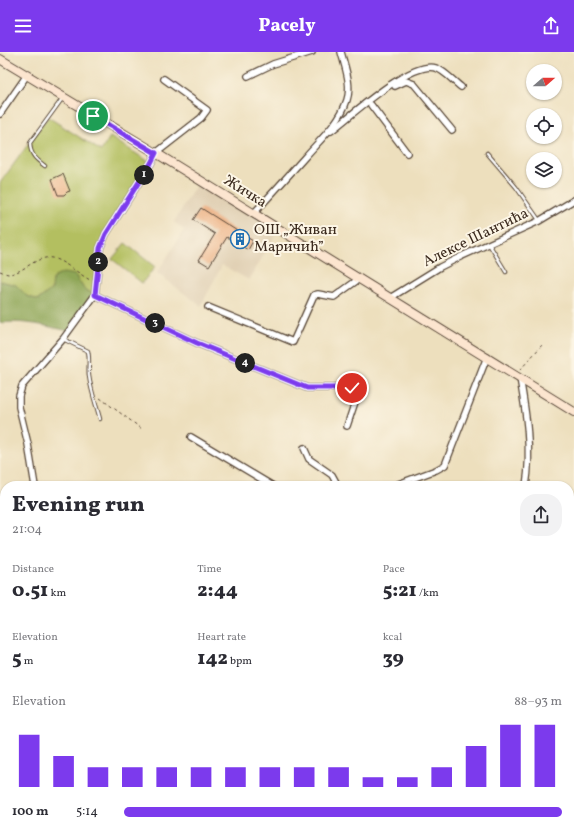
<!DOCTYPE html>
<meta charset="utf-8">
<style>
:root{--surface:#fff;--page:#f2f2f3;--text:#2b2b33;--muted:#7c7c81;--accent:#7c3aed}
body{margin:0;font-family:Vollkorn,serif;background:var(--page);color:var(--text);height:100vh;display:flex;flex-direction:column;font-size:15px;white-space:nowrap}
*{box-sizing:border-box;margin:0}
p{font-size:13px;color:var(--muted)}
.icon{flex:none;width:22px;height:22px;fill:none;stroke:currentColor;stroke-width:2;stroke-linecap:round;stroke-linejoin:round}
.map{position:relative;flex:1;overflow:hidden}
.side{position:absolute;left:0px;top:429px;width:574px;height:354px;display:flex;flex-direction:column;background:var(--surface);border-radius:16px 16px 0 0;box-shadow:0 1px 3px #0004}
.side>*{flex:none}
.needle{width:26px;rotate:70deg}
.fabs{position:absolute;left:526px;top:12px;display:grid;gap:8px}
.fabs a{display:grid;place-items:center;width:36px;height:36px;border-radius:50%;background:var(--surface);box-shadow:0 1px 3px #0004;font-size:20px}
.pin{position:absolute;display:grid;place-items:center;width:34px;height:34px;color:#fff;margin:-17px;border:2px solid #fff;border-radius:50%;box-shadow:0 1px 4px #0007}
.km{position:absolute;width:20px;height:20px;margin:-10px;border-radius:50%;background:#222;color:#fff;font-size:11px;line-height:20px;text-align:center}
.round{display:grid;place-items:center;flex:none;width:42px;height:42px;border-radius:16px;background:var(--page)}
.headline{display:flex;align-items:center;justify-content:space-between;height:68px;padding:0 12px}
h1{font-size:22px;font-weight:800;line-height:30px}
.stats{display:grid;grid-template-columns:repeat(3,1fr);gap:6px;height:68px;padding:4px 12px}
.stats div{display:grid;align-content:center}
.stats b{font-size:20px;font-weight:800}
.stats small{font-size:11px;font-weight:400}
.stats p{font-size:11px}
.chart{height:112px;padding:8px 12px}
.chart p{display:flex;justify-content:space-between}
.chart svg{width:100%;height:72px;margin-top:4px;stroke:var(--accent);stroke-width:6}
ul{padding:0 12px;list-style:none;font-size:13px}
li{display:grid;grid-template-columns:64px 48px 1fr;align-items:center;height:30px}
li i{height:10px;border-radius:5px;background:var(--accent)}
header{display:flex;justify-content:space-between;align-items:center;height:52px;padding:0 12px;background:var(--accent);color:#fff;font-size:18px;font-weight:800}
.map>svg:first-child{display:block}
</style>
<header><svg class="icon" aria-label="menu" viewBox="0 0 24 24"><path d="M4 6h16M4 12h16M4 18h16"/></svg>Pacely<svg class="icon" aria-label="share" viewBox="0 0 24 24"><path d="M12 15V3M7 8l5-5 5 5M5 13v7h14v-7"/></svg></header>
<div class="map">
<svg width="574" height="783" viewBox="0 0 574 783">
<rect width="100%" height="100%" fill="#fcf5e5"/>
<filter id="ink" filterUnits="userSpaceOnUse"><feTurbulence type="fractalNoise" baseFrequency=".025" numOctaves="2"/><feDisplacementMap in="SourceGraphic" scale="8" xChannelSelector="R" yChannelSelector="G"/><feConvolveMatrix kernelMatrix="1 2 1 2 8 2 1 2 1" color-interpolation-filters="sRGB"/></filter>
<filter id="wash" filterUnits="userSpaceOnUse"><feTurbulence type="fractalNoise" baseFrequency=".012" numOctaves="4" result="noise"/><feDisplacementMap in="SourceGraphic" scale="16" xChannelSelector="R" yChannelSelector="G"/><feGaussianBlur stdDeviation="0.9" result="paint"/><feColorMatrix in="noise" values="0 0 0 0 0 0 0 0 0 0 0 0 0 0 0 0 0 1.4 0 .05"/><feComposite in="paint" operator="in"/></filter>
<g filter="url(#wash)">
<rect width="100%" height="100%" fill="#eddfbd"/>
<polygon fill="#dfceb1" points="199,128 279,177 249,228 222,213 201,254 157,221 184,178 174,170"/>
<g fill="#b3bf61" stroke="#777440">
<polygon points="48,65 101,99 110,85 151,111 100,196 95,243 84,237 75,223 52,237 38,248 27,244 16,233 0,229 0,131"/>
<polygon points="125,191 155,215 142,231 112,207"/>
</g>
<path fill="#8ea657" stroke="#64683a" d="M63,221L75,223L84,237L95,243L69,279C46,274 24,268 0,271V229L16,233L27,244L38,248L52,237L53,226Z"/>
<polygon fill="#72bdeb" stroke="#567484" points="165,778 185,778 183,783 164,783"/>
<g id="blocks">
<g fill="#e9a370">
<polygon points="63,122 70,139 67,140 64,143 58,143 52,127"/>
<polygon points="201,156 253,189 248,198 227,185 209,214 199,208 215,182 193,168"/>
</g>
</g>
</g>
<g filter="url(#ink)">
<use href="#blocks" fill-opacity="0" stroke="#564536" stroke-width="1"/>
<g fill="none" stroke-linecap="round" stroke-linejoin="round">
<g stroke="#564536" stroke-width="4.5">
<g id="lane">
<polyline points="487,101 516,135 539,168"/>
<path d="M45,114C37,108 30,103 30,91L62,47"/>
<polyline points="489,192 506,220"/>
<path d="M63,287L88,299C90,307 88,316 89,324C91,339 96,352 100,367"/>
<polyline points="0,485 5,486"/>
</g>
</g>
<g stroke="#564536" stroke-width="8">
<g id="street">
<polyline points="248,24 273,12 312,0"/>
<polyline points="395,34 406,29 414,32 452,78"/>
<polyline points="371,53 407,101"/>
<polyline points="0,62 27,23"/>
<path d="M331,79C351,64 411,8 436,16C445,19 453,29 461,35"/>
<path d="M253,162C271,143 288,124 305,105C320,88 340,70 347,48C352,33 345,15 341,0"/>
<polyline points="95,243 197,291 307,336 352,336 356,339 357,344 347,374"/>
<polyline points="390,246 440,215 462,204 539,169 574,148"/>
<polyline points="208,255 293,290 314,243 318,242 334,245 359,227"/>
<path d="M520,326C526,361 532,398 526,434"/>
<polyline points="191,385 273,434"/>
<polyline points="304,396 309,407 332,423 338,434"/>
<polyline points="35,434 28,392 19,355 19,344 22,334 63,287 95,243 100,196 106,182 151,111 156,101 201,66 207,58 164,27"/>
<polyline points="393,434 436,418 445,413 487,305"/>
<polyline points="569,465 574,454"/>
<polyline points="0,533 5,500"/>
<polyline points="569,661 574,659"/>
<polyline points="520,778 522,783"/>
</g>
</g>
<g stroke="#564536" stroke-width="10">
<polyline id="secondary" points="0,7 156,101 574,360"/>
</g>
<g stroke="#564536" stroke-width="1" stroke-dasharray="3 3" stroke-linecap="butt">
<path d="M0,219C3,220 6,222 9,222C23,221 37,203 52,206C64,209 79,222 90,228"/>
<polyline points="520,318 542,293"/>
<polyline points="100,346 142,377"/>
<polyline points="189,783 191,778"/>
</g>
<use href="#lane" stroke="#fff" stroke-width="2.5"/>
<use href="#street" stroke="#fff" stroke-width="5.5"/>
<use href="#secondary" stroke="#fce5cf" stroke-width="8"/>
</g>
</g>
<g fill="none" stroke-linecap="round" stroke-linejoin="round" filter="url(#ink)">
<g stroke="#fff" stroke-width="8">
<polyline id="route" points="93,64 156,101 151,111 106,182 100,196 95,243 197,291 307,336 352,336"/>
</g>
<use href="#route" stroke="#7c3aed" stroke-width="5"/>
</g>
<defs>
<g id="building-ring" transform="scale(1)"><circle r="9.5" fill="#fcf5e5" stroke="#1f6fb2" stroke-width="1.5"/><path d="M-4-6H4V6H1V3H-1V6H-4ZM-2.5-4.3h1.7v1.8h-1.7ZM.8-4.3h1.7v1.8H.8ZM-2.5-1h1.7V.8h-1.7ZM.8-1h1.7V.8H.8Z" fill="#1f6fb2"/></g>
</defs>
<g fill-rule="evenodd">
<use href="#building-ring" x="240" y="187"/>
</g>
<g text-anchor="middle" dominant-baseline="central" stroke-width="4" stroke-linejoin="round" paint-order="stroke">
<g font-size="15" fill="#3b2a1e" stroke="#fcf5e5">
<text transform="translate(245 140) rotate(32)">Жичка</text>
<text transform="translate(476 186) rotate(-26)">Алексе Шантића</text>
</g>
<g font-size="15" fill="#3b2a1e" stroke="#fcf5e5" text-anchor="start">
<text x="254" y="178">ОШ „Живан<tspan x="254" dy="17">Маричић”</tspan></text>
</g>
</g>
</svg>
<div class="fabs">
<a><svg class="needle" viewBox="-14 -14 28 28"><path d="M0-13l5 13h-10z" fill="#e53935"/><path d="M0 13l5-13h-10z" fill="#7c7c81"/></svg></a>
<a><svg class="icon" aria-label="locate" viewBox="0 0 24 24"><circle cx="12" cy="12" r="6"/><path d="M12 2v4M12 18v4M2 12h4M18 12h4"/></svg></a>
<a><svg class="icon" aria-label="layers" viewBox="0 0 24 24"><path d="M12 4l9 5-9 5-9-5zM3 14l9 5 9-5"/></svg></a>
</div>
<div class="pin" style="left:93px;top:64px;background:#1e9e55"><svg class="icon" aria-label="arrive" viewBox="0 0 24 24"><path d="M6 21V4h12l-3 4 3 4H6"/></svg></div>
<div class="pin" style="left:352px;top:336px;background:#d93025"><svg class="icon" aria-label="check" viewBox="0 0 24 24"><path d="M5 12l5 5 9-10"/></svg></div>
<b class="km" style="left:144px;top:123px">1</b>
<b class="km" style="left:98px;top:210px">2</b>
<b class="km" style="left:155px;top:271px">3</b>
<b class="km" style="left:245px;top:311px">4</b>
<section class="side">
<div class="headline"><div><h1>Evening run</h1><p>21:04</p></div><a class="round"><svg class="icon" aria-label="share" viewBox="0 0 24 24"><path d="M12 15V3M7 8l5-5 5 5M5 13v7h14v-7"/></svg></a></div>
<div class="stats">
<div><p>Distance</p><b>0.51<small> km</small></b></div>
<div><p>Time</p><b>2:44</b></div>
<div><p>Pace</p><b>5:21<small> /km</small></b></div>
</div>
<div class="stats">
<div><p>Elevation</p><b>5<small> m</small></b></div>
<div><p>Heart rate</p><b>142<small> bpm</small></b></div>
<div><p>kcal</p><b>39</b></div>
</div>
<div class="chart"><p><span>Elevation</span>88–93 m</p>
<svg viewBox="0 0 160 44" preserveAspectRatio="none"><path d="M5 44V12M15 44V25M25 44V32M35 44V32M45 44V32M55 44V32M65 44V32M75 44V32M85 44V32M95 44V32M105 44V38M115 44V38M125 44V32M135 44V19M145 44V6M155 44V6"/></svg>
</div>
<ul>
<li><b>100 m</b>5:14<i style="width:100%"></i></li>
</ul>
</section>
</div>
